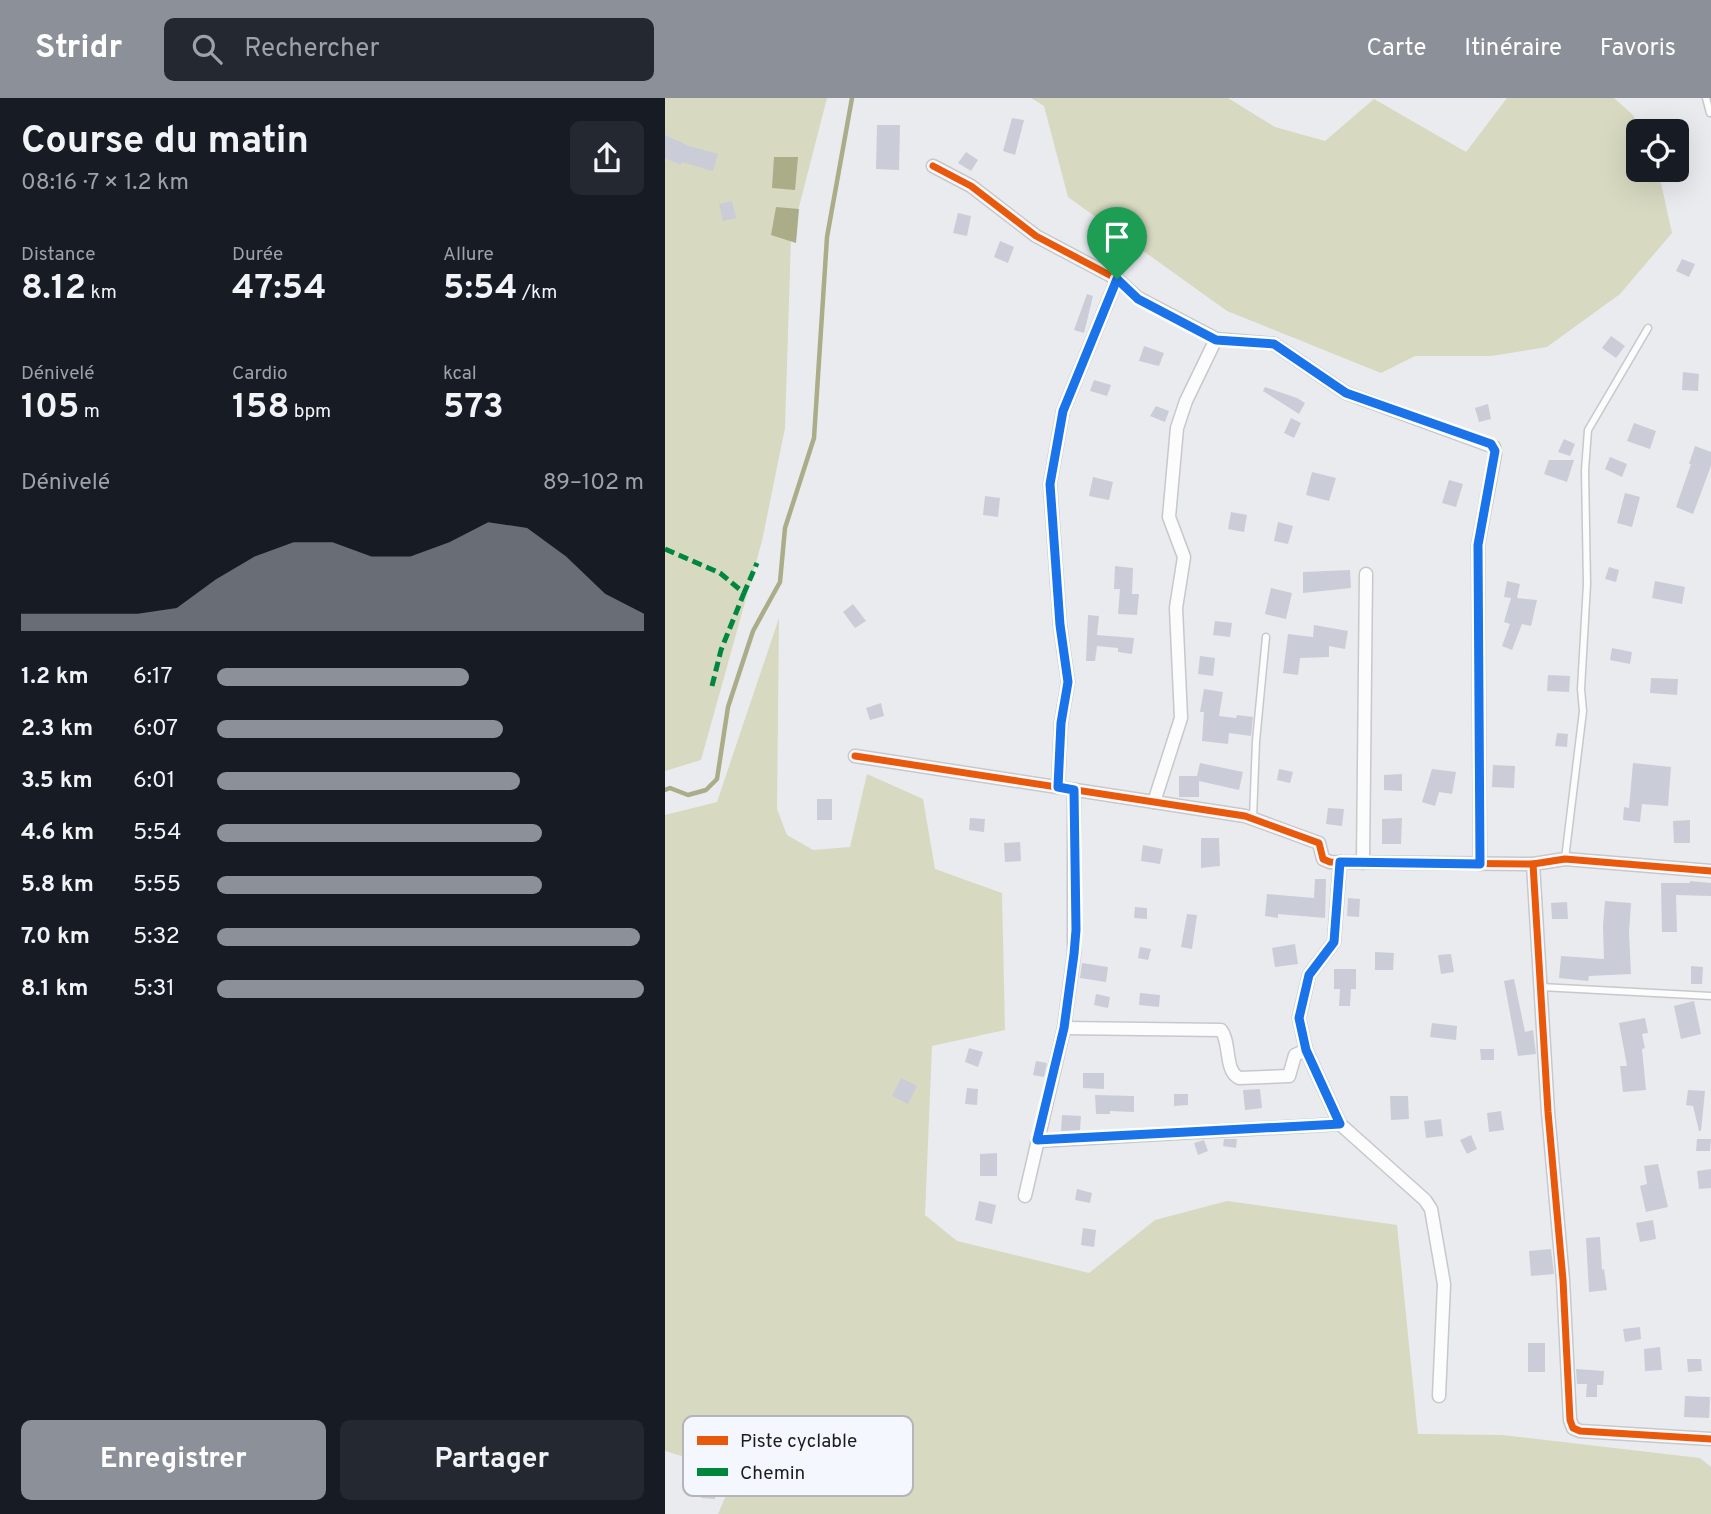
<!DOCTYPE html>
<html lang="fr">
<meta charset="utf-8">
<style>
:root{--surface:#171b24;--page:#242831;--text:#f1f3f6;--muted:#9ea1a6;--accent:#8c9099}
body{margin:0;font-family:Overpass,sans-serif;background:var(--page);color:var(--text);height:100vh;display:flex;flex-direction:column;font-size:26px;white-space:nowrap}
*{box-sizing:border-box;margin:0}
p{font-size:23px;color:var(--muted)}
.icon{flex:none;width:38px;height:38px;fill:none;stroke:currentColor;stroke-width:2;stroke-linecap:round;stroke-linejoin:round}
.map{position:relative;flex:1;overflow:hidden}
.side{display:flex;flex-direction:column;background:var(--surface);width:665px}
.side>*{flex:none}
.buttons{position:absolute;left:961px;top:21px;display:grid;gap:14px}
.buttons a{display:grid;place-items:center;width:63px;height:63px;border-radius:10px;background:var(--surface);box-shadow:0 7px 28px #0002;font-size:35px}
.pin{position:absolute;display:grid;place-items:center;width:60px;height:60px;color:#fff;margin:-72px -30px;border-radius:50% 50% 50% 0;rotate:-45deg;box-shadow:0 0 7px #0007}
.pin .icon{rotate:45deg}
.round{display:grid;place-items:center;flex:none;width:74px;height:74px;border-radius:10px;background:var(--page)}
.overview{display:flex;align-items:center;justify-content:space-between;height:119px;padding:0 21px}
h1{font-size:38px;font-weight:700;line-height:52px}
.metrics{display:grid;grid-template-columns:repeat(3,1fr);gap:10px;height:119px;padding:7px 21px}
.metrics div{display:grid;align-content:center}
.metrics b{font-size:35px;font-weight:700}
.metrics small{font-size:19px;font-weight:400}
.metrics p{font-size:19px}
.chart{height:196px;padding:14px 21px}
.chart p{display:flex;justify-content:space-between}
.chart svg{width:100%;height:126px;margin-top:7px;fill:var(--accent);opacity:.7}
.action{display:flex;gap:14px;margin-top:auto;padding:14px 21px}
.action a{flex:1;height:80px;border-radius:10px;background:var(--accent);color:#fff;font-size:28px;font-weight:700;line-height:80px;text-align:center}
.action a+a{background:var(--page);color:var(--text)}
ul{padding:0 21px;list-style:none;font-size:23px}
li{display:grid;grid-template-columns:112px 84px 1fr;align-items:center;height:52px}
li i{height:18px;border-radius:9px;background:var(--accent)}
header{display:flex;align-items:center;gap:42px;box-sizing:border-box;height:98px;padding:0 35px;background:var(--accent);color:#fff}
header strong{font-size:33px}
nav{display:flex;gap:38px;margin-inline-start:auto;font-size:24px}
.search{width:490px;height:63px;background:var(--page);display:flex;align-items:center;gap:18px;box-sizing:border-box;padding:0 24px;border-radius:10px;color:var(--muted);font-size:26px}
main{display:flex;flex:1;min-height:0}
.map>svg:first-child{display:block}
</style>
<header>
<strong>Stridr</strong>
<div class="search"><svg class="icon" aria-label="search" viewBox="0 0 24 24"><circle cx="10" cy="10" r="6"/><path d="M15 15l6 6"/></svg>Rechercher</div>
<nav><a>Carte</a><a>Itinéraire</a><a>Favoris</a></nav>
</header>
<main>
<section class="side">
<div class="overview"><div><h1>Course du matin</h1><p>08:16 · 7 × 1.2 km</p></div><a class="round"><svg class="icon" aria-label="share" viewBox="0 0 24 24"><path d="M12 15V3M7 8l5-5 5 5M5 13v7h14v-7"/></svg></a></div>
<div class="metrics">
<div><p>Distance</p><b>8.12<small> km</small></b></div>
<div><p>Durée</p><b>47:54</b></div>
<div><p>Allure</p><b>5:54<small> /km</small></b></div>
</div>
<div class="metrics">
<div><p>Dénivelé</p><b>105<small> m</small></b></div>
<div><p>Cardio</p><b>158<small> bpm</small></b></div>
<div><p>kcal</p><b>573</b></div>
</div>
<div class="chart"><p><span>Dénivelé</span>89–102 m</p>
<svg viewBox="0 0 160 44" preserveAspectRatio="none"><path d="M0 44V38L10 38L20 38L30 38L40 36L50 26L60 18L70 13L80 13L90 18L100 18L110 13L120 6L130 8L140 18L150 31L160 38V44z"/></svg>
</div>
<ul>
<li><b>1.2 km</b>6:17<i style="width:59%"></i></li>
<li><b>2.3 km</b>6:07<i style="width:67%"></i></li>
<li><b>3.5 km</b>6:01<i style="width:71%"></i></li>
<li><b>4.6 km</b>5:54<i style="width:76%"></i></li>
<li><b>5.8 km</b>5:55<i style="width:76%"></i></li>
<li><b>7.0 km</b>5:32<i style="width:99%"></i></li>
<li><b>8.1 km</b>5:31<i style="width:100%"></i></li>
</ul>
<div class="action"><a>Enregistrer</a><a>Partager</a></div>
</section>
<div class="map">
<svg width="1046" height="1416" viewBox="0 0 1046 1416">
<rect width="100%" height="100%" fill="#eaebef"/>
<g fill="#d7d9c1">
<polygon points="0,0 162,0 126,140 120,330 97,443 36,662 0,673"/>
<polygon points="366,0 563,0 610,29 660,43 709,1 801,54 842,0 949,0 968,17 976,33 973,33 973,72 993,72 1007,135 955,196 882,249 826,258 750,258 716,275 562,213 403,99 379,8"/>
<polygon points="114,520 112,711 122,737 148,752 185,749 202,676 258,701 270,771 337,795 340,932 267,948 260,1117 292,1143 424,1175 490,1122 562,1103 732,1127 753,1336 837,1337 1035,1360 1046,1369 1046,1416 53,1416 71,1374 0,1353 0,717 52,704"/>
</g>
<g fill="#abad88">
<polygon points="109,59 133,59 130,92 107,90"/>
<polygon points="111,109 134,111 131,145 106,137"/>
</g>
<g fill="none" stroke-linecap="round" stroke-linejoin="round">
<polyline stroke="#abad88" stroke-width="4.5" points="0,692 5,690 23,697 41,692 52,681 63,609 88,533 115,484 120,430 149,340 162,139 187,0"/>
</g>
<g fill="#cacdd8">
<polygon points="347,20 359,22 350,57 338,53"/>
<polygon points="212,27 235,27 234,72 211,71"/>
<polygon points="0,37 24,48 53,56 48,73 17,64 16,67 0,60"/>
<polygon points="301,54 313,62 306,73 293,65"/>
<polygon points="67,103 71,120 58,123 54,106"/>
<polygon points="293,115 306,118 302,138 288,135"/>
<polygon points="335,143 349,149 343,165 329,159"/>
<polygon points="1017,161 1030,166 1024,179 1011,173"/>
<polygon points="422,196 428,198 419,235 409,232"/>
<polygon points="946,238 960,248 951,260 937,250"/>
<polygon points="479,248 499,255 494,268 474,263"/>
<polygon points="1018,274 1034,276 1033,293 1017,292"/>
<polygon points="429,282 446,287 442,298 425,293"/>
<polygon points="600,289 632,300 640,305 634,316 598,293"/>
<polygon points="823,306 826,321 814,324 810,310"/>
<polygon points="491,308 504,313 500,324 485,318"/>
<polygon points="626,320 636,325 629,340 619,335"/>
<polygon points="969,325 991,333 985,351 962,343"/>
<polygon points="899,341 910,346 905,358 893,354"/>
<polygon points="1030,348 1046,354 1046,368 1028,416 1011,409 1026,366 1024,366"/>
<polygon points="945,359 962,366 957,379 940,371"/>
<polygon points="884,362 909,362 902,384 879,376"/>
<polygon points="647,374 671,380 664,403 641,397"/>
<polygon points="428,379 448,384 444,402 424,398"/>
<polygon points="784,382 798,386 791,409 777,405"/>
<polygon points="960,395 975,399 967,429 952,425"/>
<polygon points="320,398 335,400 333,419 318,417"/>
<polygon points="566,414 582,417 579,434 563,431"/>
<polygon points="613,424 628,428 623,446 609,443"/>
<polygon points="450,468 468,470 467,496 474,496 472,517 453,516 455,491 449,491"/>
<polygon points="944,469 954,472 951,484 940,481"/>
<polygon points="685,472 686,490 638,495 638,474"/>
<polygon points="842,483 855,486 852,500 872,502 866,528 857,526 847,552 837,548 845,526 839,524 846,500 839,499"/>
<polygon points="990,483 1020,489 1017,506 987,500"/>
<polygon points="606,490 627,495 621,521 600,516"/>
<polygon points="188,506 201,523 190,530 178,514"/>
<polygon points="423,517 434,518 432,537 469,540 467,556 453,554 453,550 432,548 430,563 421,563"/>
<polygon points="550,523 567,525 565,539 548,537"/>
<polygon points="649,527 683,533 680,551 664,548 664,559 635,560 633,577 618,575 623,536 648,539"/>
<polygon points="947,550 967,554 965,566 945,562"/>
<polygon points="535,558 550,560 548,578 533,576"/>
<polygon points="883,577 905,578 904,594 882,593"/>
<polygon points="986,580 1013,581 1012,597 985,595"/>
<polygon points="539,591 558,594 554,618 571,620 572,617 588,619 586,638 564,635 563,646 537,643 539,614 535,614"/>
<polygon points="216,605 219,618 205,622 201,610"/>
<polygon points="892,635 903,636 902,649 890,648"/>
<polygon points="535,665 578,674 574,692 534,683 534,699 514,699 514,678 532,678"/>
<polygon points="968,665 1006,669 1003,708 977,706 975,724 958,722 959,709 964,710"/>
<polygon points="828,667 850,668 849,690 827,689"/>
<polygon points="614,671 628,674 625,685 612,682"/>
<polygon points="767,671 791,674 787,696 774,694 770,708 757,704"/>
<polygon points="737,676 737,693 719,692 719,677"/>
<rect x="152" y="701" width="15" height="21"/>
<polygon points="663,710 679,711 677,728 661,726"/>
<polygon points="305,720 320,721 319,734 304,732"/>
<polygon points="737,720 736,746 717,746 717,721"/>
<polygon points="1025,722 1025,745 1009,745 1008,723"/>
<polygon points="536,740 554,740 555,768 536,770"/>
<polygon points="355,744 356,763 340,764 339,745"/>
<polygon points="478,747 498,751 495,766 476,763"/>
<polygon points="650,781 661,781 660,820 613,816 613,820 600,818 602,796 649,800"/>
<polygon points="1025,783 1046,785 1046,798 1011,797 1012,834 997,834 996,785 1025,785"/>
<polygon points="683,800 695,801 694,819 682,818"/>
<polygon points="940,803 966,805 964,835 966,876 924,878 923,883 894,880 896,858 939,861 938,828"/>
<polygon points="902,804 903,821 887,821 886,805"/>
<polygon points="470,809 482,810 482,821 469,820"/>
<polygon points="522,816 532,817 527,851 516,849"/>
<polygon points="630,846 633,866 610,869 607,850"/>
<polygon points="475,849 486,851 483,862 473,860"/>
<polygon points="710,854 729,855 728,872 710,872"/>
<polygon points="786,856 789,874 776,876 773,857"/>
<polygon points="417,865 443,869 441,884 415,880"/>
<polygon points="1026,868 1038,869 1037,886 1026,886"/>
<polygon points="669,871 691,871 691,891 686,891 685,908 674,908 675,891 669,891"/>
<polygon points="849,881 860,934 868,932 871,956 853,958 839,883"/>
<polygon points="475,895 495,897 494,909 474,907"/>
<polygon points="431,896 445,899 443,910 429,907"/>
<polygon points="1029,903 1036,936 1016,941 1009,908"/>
<polygon points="980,920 983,935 977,936 980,950 977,951 981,992 958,994 955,968 962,968 954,925"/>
<polygon points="767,925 792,928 791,942 765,939"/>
<polygon points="304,950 318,954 313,969 300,964"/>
<polygon points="815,951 829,951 829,962 816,962"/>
<polygon points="371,963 382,965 379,979 368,977"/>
<polygon points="418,975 439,975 439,991 418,990"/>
<polygon points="236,980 252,988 243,1006 227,998"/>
<polygon points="302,990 313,991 312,1007 300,1006"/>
<polygon points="595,991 597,1010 580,1012 578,992"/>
<polygon points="1023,992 1040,993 1036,1033 1034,1033 1028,1008 1021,1007"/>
<polygon points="509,996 523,996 523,1007 509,1008"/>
<polygon points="430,997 469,998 469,1014 445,1013 445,1016 431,1016"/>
<polygon points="725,998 743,998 744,1021 726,1022"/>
<polygon points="836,1013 839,1032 824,1034 822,1015"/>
<polygon points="397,1017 416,1018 415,1032 396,1033"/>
<polygon points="776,1021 778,1038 761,1040 759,1023"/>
<polygon points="806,1037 812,1051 802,1056 795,1042"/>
<polygon points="559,1041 572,1041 571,1050 558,1048"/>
<polygon points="1032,1041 1046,1041 1045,1053 1031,1053"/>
<polygon points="539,1042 543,1053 533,1057 529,1045"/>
<polygon points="332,1055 332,1078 315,1078 315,1056"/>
<polygon points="993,1066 1003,1109 981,1114 975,1088 982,1086 979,1068"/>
<polygon points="1046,1071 1046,1090 1034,1091 1032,1073"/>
<polygon points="412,1091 427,1095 425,1105 410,1102"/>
<polygon points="314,1103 331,1107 327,1126 310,1122"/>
<polygon points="988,1122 991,1141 975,1144 971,1125"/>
<polygon points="418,1130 431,1132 429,1149 416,1147"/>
<polygon points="935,1139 937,1172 939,1171 942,1192 924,1194 921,1140"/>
<polygon points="886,1151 889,1176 866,1178 864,1153"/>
<polygon points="975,1229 976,1241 960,1244 958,1231"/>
<rect x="863" y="1245" width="17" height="29"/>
<polygon points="995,1249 997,1272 980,1273 979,1251"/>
<polygon points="1022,1261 1036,1261 1037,1273 1023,1274"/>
<polygon points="911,1271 939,1273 938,1287 932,1287 932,1299 921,1299 922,1286 912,1286"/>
<polygon points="1020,1298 1045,1299 1044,1320 1019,1319"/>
<polygon points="37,1384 52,1386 50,1401 36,1400"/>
</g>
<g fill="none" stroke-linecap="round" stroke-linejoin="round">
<g stroke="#c7c8cc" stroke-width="9">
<g id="lane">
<polyline points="1041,0 1045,15"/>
<polyline points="588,720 591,643 601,539"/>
<polyline points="900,761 918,613 916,591 922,486 920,372 923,332 983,230"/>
<polyline points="876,889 1046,898"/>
</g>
</g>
<g stroke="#c7c8cc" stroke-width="15">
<g id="street">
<polyline points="268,68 306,88 371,138 452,181 473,200 551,241 609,246 681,295 829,349 830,356 813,447 815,766"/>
<polyline points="190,658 580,718 654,745 658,761 665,764 868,766 900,761 1046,773"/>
<polyline points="393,689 396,625 403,584 395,527 385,386 398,313 452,181"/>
<polyline points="489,704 516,620 511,510 519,459 504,419 512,330 521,303 551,241"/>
<polyline points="675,764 669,844 644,877 634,920 641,952 675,1026 760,1102 766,1111 779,1186 774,1298"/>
<polyline points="698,765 701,476"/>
<polyline points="868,766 883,1014 898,1182 905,1322 908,1330 915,1333 1046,1341"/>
<path d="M399,930L556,932C566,945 559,972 574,980L624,978L630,957L641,952"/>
<polyline points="372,1043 675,1026"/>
<polyline points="360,1098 399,930 409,856 409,692"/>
</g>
</g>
<use href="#lane" stroke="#fcfcfd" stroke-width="6"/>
<use href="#street" stroke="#fcfcfd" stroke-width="12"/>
<g stroke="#00873e" stroke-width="5" stroke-dasharray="10 5" stroke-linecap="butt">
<polyline points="0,451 55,475 79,495 92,465"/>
<polyline points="47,588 56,552 79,495"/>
</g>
<g stroke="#f5f7fe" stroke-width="11">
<g id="cycleway">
<polyline points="268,68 306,88 371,138 452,181 473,200 551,241 609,246 681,295 829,349 830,356 813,447 815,766"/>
<polyline points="190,658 580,718 654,745 658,761 665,764 868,766 900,761 1046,773"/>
<polyline points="868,766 883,1014 898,1182 905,1322 908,1330 915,1333 1046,1341"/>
</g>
</g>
<use href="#cycleway" stroke="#e8590c" stroke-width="7"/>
</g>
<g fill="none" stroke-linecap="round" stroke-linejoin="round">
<g stroke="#fff" stroke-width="14">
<polygon id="route" points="452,181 473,201 551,242 609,246 681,295 826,346 830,353 813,447 815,766 675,764 669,844 644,877 634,920 641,952 675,1026 372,1042 399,930 409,856 411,832 409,692 393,689 396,625 403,584 395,527 385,386 398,313"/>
</g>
<use href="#route" stroke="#1a73e8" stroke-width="9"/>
</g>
<rect x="18" y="1318" width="230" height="80" rx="10" fill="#f5f7fe" stroke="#b4b5bb" stroke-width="2"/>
<rect x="32" y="1338" width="31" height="9" fill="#e8590c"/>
<rect x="32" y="1370" width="31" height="8" fill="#00873e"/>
<g font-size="19" fill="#1b1c1f">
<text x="75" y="1349">Piste cyclable</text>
<text x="75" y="1381">Chemin</text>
</g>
</svg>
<div class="buttons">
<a><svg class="icon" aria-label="locate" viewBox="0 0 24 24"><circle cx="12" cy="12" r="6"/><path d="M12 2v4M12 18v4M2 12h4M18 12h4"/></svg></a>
</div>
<div class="pin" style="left:452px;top:181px;background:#1e9e55"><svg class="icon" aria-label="arrive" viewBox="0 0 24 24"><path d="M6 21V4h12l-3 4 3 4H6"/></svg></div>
</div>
</main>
